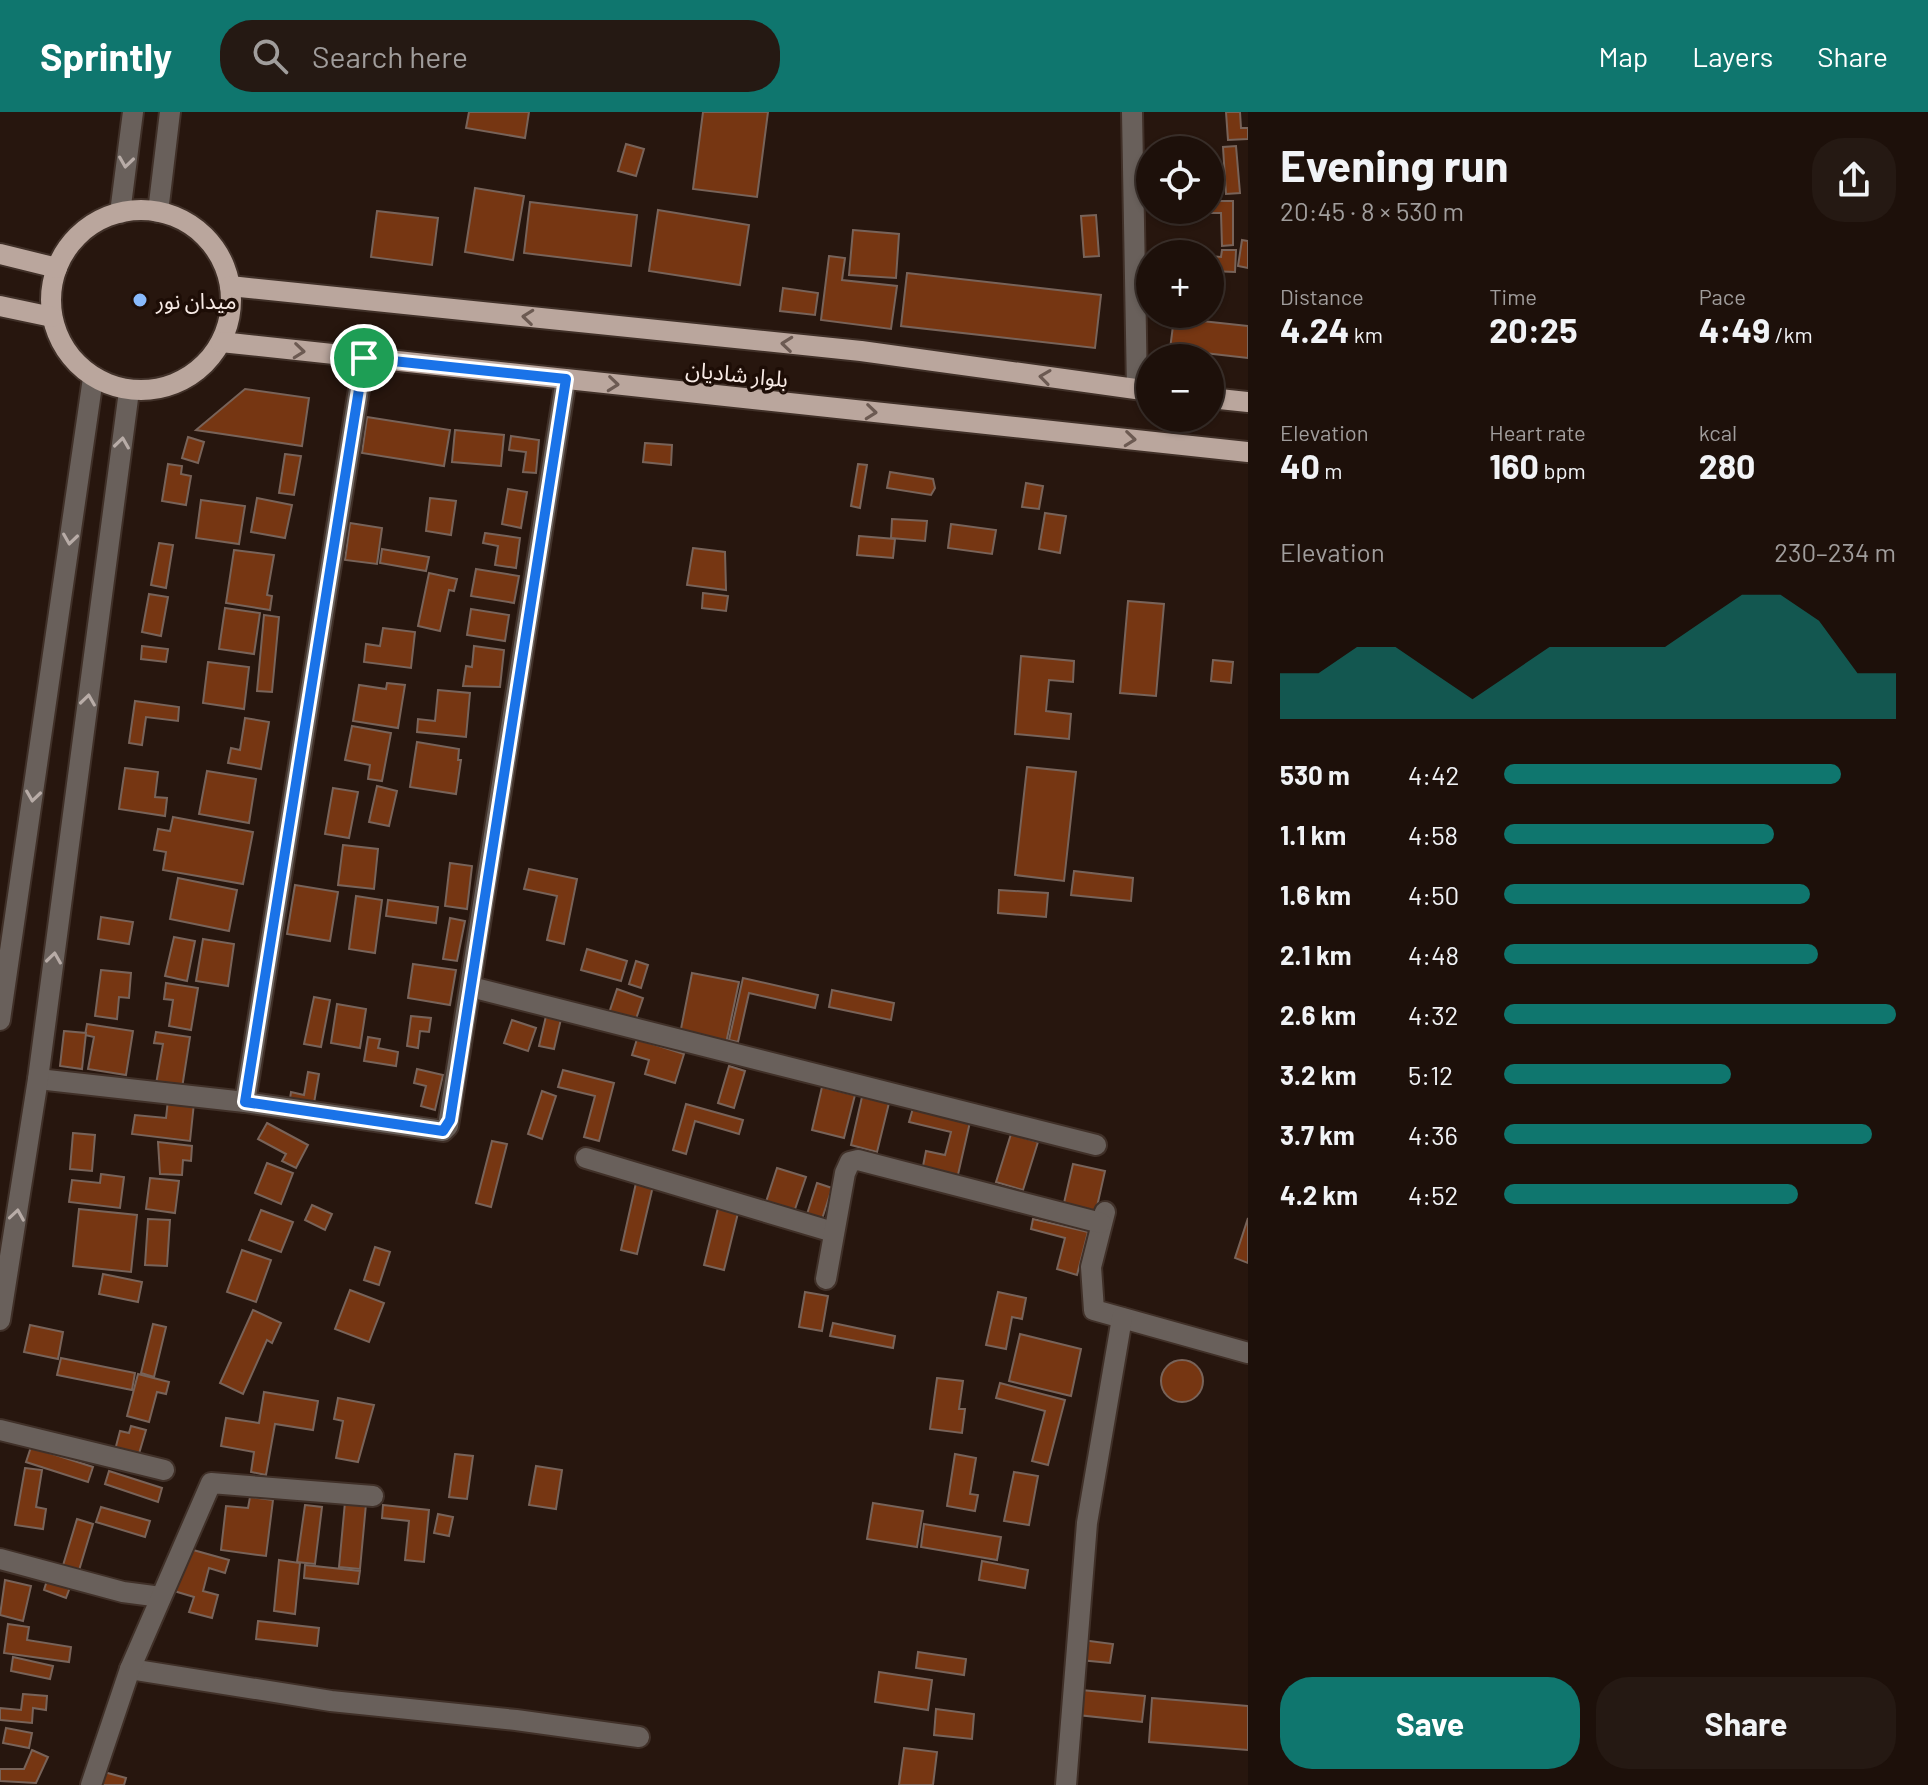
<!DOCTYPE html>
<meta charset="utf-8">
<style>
:root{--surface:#1d100a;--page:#251913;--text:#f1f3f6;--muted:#a09d9c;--line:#3b302b;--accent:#0f766e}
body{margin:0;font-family:Barlow,"Noto Sans Arabic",sans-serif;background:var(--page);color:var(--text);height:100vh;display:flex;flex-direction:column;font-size:30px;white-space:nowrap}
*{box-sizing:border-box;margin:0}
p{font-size:26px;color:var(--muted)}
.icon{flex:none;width:44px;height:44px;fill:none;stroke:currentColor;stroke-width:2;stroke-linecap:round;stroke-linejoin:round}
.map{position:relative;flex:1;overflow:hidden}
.panel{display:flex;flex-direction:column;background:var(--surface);width:680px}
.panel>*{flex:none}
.fabs{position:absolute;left:1136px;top:24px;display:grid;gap:16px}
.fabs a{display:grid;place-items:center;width:88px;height:88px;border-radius:50%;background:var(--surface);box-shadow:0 2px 6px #0004,0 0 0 2px var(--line);font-size:40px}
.pin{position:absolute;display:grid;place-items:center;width:68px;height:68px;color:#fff;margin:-34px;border:4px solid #fff;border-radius:50%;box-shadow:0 2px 8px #0007}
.round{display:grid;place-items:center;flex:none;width:84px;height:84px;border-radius:32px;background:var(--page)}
.headline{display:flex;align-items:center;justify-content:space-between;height:136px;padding:0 32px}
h1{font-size:44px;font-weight:700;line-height:60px}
.figures{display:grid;grid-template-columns:repeat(3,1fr);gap:12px;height:136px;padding:8px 32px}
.figures div{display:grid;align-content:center}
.figures b{font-size:34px;font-weight:700}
.figures small{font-size:22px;font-weight:400}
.figures p{font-size:22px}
.chart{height:224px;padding:16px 32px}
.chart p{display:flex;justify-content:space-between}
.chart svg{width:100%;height:144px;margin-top:8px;fill:var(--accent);opacity:.7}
.action{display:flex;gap:16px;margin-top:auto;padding:16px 32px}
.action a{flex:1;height:92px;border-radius:32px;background:var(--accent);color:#fff;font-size:32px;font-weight:700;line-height:92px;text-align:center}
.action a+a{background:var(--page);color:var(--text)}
ul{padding:0 32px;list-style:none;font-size:26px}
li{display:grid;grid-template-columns:128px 96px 1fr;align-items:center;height:60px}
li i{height:20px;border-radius:10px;background:var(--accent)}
header{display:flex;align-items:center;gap:48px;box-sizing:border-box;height:112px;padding:0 40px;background:var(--accent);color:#fff}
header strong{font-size:38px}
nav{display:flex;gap:44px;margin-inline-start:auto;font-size:28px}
.search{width:560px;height:72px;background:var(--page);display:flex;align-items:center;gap:20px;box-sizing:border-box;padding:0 28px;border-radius:32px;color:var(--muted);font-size:30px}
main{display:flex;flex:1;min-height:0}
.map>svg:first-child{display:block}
</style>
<header>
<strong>Sprintly</strong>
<div class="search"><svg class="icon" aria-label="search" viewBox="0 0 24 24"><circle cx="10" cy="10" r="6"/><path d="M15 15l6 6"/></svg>Search here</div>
<nav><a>Map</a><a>Layers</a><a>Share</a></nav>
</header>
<main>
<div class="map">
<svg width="1248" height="1673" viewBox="0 0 1248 1673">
<rect width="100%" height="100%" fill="#27160e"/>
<g fill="#763612" stroke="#786359" stroke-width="2">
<polygon points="469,0 529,0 525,26 466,16"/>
<polygon points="703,0 768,0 757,85 693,77"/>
<polygon points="1226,0 1240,0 1241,16 1248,16 1248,27 1228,28"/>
<polygon points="626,32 644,37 636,64 618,59"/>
<polygon points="1236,34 1240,81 1226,82 1223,35"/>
<polygon points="475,76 524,84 513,148 465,140"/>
<polygon points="1210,89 1233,89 1233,133 1222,134 1221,101 1208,101"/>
<polygon points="530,90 637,103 631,154 524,141"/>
<polygon points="658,98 749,113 740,173 649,159"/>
<polygon points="377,99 438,106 432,153 371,145"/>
<polygon points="1096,103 1099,144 1084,145 1081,104"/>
<polygon points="853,118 899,122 896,166 849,163"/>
<polygon points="1242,128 1248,129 1248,156 1238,154"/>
<polygon points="1222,138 1236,138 1235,160 1210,159 1210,144 1221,145"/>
<polygon points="829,144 845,146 842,168 897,174 891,217 821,208"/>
<polygon points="907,161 1101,183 1095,236 901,214"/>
<polygon points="783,176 818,181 815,203 780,199"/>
<polygon points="1174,206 1248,214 1248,246 1170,237"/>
<polygon points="245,277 309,286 302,334 196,318"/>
<polygon points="367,305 450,318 444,354 362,341"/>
<polygon points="455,318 504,323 501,354 452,350"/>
<polygon points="511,324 539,328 536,361 523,360 526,340 509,338"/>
<polygon points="188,325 204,330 198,351 182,346"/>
<polygon points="645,331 672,333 671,353 643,350"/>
<polygon points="285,342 301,344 294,383 279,381"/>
<polygon points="168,352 182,354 181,362 191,364 186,393 162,389"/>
<polygon points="858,352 867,353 860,396 851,394"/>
<polygon points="890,360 933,367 935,376 931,383 887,376"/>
<polygon points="1026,371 1043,374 1039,397 1022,395"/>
<polygon points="508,377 527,380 521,416 502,412"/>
<polygon points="257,386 292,393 285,426 251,420"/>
<polygon points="430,386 456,389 451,423 426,419"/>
<polygon points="201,388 245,394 239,432 196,426"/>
<polygon points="1045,401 1066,404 1060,441 1039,437"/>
<polygon points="892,407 927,409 925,429 891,426"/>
<polygon points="350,411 382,416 377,452 345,448"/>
<polygon points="951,412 996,418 992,442 948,436"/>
<polygon points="485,421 520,426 516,456 495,453 498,434 483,431"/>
<polygon points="859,424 895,427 893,446 857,443"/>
<polygon points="159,431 173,433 166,476 151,473"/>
<polygon points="693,436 725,440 726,478 687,473"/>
<polygon points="382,437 429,445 426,459 380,451"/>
<polygon points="234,438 274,443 267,483 272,484 270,498 226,491"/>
<polygon points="476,457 519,464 514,491 471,484"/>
<polygon points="429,461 457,467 454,479 449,478 440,519 418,514"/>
<polygon points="703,481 728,484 726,499 702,496"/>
<polygon points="149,482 168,485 161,524 142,520"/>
<polygon points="1128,489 1164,492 1156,584 1120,581"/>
<polygon points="225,496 260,501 254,542 219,537"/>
<polygon points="471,497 509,503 505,529 467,523"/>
<polygon points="264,503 279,505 272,580 257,579"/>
<polygon points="383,516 415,520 411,556 364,550 366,532 380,534"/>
<polygon points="142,534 168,537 166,550 141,547"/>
<polygon points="474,534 504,538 500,575 463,574 466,554 472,555"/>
<polygon points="1021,544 1074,549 1073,570 1049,568 1046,599 1071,602 1069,627 1015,622"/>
<polygon points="1213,548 1233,550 1231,571 1211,569"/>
<polygon points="208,550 249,555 244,597 203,591"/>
<polygon points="387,571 405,573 398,616 353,609 359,573 386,577"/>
<polygon points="438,578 470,581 466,625 417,620 418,607 435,609"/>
<polygon points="135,589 179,595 178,609 146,605 142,633 129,631"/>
<polygon points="245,606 269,610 261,657 228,651 231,636 240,638"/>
<polygon points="352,614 391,621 382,669 368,667 370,653 345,648"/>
<polygon points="417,630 459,637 458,648 461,648 456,682 410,675"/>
<polygon points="1027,655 1076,660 1064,769 1015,763"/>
<polygon points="125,656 158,660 155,685 167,686 165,704 119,697"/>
<polygon points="207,659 256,667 249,711 199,702"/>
<polygon points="377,674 397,679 389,714 369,710"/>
<polygon points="333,676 358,680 349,726 325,722"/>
<polygon points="173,705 253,720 243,772 163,758 166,740 154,738 158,717 170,719"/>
<polygon points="343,733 378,737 374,777 338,773"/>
<polygon points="450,751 472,754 467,797 445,794"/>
<polygon points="529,757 577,767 564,832 547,828 557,784 524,777"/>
<polygon points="1074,759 1133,766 1131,789 1071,783"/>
<polygon points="178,766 237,778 229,819 170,807"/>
<polygon points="295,773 338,780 330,829 287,822"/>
<polygon points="999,778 1048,781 1046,805 998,801"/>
<polygon points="356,784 382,788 375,841 349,837"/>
<polygon points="388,788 438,795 436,811 386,804"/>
<polygon points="101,805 133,810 129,832 98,827"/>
<polygon points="450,806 465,809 457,849 443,847"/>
<polygon points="174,825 195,829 187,869 165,864"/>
<polygon points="203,827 234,832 228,874 196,869"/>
<polygon points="587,837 627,849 621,869 581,858"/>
<polygon points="636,849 648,853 641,876 629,872"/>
<polygon points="413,852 456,858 450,893 408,886"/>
<polygon points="101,858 131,861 129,886 119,885 117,907 95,904"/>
<polygon points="692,861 739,870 725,936 679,927"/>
<polygon points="743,866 818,883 815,896 749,881 738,930 729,928"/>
<polygon points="166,871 198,876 191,918 169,914 173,888 164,887"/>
<polygon points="617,877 643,886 634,913 608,904"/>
<polygon points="832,878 894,891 891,908 829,895"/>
<polygon points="314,885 330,888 321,935 304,932"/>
<polygon points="337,892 366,897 360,936 331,931"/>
<polygon points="411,904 431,906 429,920 420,919 418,936 407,934"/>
<polygon points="546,904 561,907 554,937 539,934"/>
<polygon points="512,908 536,916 528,939 504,931"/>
<polygon points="87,912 133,919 126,963 88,957 94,925 85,923"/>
<polygon points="64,919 86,921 82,957 60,954"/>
<polygon points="156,920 190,925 182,976 156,972 163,932 154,931"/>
<polygon points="368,925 380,927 378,936 398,940 396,954 364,949"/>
<polygon points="637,927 684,942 675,971 645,962 649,948 632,943"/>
<polygon points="729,954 745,959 734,996 718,991"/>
<polygon points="417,957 443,963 435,998 421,994 426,974 414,971"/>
<polygon points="563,958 614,971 599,1029 584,1025 595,984 558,975"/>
<polygon points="308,960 319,962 313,997 289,993 291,980 304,983"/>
<polygon points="822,975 855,983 844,1026 812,1018"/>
<polygon points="542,979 556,984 542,1027 528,1022"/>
<polygon points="862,985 889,991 877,1040 851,1033"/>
<polygon points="168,988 194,991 190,1029 132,1022 135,1003 166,1006"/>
<polygon points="686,992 743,1008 739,1022 695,1009 686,1042 673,1038"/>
<polygon points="913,996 970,1010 957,1067 922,1059 926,1039 945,1043 951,1020 909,1010"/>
<polygon points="267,1011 308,1033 296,1056 282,1049 286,1042 258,1027"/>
<polygon points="73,1021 95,1023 92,1059 70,1057"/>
<polygon points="1011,1022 1038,1030 1023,1078 996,1070"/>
<polygon points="492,1029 507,1032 491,1095 476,1091"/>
<polygon points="158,1030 192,1034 191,1049 183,1048 182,1063 160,1062"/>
<polygon points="267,1051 293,1061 281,1092 255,1081"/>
<polygon points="1073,1052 1105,1059 1096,1099 1064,1091"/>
<polygon points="777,1056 806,1065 793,1103 765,1093"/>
<polygon points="101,1062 124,1065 120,1096 69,1090 72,1068 100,1071"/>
<polygon points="150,1066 179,1069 175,1101 146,1097"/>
<polygon points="636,1071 653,1074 637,1142 621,1138"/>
<polygon points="817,1071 832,1076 822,1107 807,1102"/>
<polygon points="312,1093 332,1102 325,1118 305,1108"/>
<polygon points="718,1096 738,1101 724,1158 704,1153"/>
<polygon points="79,1097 137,1103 131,1160 73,1154"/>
<polygon points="261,1098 293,1110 281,1140 249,1128"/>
<polygon points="1248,1106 1248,1151 1235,1146"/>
<polygon points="148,1107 170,1108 167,1154 145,1153"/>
<polygon points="1033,1107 1088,1120 1077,1163 1057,1157 1065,1126 1031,1117"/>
<polygon points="375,1135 390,1140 379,1173 364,1168"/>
<polygon points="242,1138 271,1148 256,1190 227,1180"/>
<polygon points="103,1162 142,1170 138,1190 99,1182"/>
<polygon points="350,1178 384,1191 369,1230 335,1217"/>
<polygon points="805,1180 828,1184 822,1219 799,1215"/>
<polygon points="998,1180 1026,1186 1022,1207 1012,1205 1006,1237 986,1233"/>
<polygon points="253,1198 281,1211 272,1231 267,1228 243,1282 220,1271"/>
<polygon points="833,1211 895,1224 893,1236 830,1224"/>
<polygon points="153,1212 166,1215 154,1265 141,1261"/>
<polygon points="30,1213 63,1220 58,1247 24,1240"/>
<polygon points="1020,1222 1081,1237 1071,1284 1009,1269"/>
<polygon points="61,1246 135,1261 132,1278 57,1263"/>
<circle cx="1182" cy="1269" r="21"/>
<polygon points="138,1262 169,1270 166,1282 157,1280 149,1310 127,1304"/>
<polygon points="937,1266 963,1269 959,1297 965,1297 962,1321 930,1317"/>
<polygon points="1000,1271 1065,1288 1048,1353 1032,1349 1045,1299 996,1286"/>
<polygon points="264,1280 318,1289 313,1318 275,1312 266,1363 251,1360 254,1340 221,1334 226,1306 259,1311"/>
<polygon points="338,1286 374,1293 358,1350 336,1346 343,1309 334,1307"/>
<polygon points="131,1314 146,1318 138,1345 115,1338 120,1319 129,1321"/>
<polygon points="31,1335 93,1355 88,1370 26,1350"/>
<polygon points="455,1342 473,1344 467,1387 449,1385"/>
<polygon points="955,1342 976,1346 970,1382 978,1383 975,1399 947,1394"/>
<polygon points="536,1354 562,1358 556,1397 529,1393"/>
<polygon points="25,1356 42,1358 36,1395 46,1397 43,1417 15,1413"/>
<polygon points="109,1359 162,1376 158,1390 105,1372"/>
<polygon points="1014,1360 1038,1364 1029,1413 1004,1409"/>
<polygon points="250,1385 273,1388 266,1444 221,1438 226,1394 248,1396"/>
<polygon points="345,1390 366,1392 360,1457 339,1455"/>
<polygon points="873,1391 923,1399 917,1435 867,1427"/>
<polygon points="305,1393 322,1395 315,1452 297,1450"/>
<polygon points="383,1393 429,1398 424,1450 405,1448 409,1409 382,1406"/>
<polygon points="101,1395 150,1409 145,1425 96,1410"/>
<polygon points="438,1402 453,1405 449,1424 434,1421"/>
<polygon points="77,1407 93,1412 77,1465 61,1460"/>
<polygon points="924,1412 1001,1425 997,1448 921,1435"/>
<polygon points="186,1436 229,1448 225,1461 209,1456 203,1479 218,1483 212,1506 189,1500 194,1485 174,1479"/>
<polygon points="279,1448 300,1451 295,1502 274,1499"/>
<polygon points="982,1449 1028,1458 1025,1476 979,1468"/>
<polygon points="305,1453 360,1459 358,1472 304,1466"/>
<polygon points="49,1462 72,1470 66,1486 44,1478"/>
<polygon points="5,1468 31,1474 23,1509 0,1503"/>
<polygon points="258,1509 319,1516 317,1534 256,1527"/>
<polygon points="8,1512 29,1515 27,1528 71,1535 69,1550 4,1541"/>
<polygon points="1082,1528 1113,1532 1110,1551 1080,1548"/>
<polygon points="918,1540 966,1547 964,1563 916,1556"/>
<polygon points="13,1545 53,1554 50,1567 11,1559"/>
<polygon points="879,1560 932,1568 928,1598 875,1590"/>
<polygon points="1081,1578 1145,1584 1142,1610 1078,1603"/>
<polygon points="23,1582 47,1584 46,1598 33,1596 32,1611 0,1608 0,1596 21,1598"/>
<polygon points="1152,1586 1248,1594 1248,1638 1149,1630"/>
<polygon points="936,1597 974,1602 972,1627 934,1623"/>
<polygon points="6,1616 32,1621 29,1636 3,1631"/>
<polygon points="904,1636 937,1640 933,1673 899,1673"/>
<polygon points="32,1638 48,1645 36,1671 0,1669 0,1657 24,1657"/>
<polygon points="104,1660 126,1666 124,1673 100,1673"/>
</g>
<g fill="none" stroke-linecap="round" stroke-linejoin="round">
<g stroke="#403028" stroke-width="24">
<g id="minor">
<polyline points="1132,0 1137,277"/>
<polyline points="471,875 1096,1033"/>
<polyline points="38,967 245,990 443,1019 448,1014 566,267"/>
<polyline points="245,990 364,246"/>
<polyline points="586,1046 833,1120"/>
<polyline points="1105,1100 1091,1155 1094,1198 1248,1241"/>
<polyline points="826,1167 845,1061 850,1050 858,1048 1101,1111"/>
<polyline points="0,1318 164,1358"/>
<polyline points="0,1447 123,1480 161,1485"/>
<polyline points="130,1557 331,1589 516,1608 639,1625"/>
<polyline points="91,1673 130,1557 211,1371 373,1384"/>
<polyline points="1066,1673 1087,1411 1122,1206"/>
</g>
</g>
<g stroke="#403028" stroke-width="24">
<g id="tertiary">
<polyline points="158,100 170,0"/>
<polyline points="120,101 133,0"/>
<polyline points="0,908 93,266"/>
<polyline points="0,1208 38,967 129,279"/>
</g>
</g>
<g stroke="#403028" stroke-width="24">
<g id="primary">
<circle cx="141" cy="188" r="90"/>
<polyline points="0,142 57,156"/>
<polyline points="230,174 861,239 1150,279"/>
<polyline points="0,194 52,205"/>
<polyline points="221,230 1248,340"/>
<polyline points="1210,286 1248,290"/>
</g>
</g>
<use href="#minor" stroke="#69605b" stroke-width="20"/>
<use href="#tertiary" stroke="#69605b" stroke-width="20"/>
<use href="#primary" stroke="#baa69d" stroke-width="20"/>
</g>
<defs><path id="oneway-chevron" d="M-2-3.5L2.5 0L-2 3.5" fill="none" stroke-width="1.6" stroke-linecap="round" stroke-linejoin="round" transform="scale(2)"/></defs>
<g stroke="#b8aca7">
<use href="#oneway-chevron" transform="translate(126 50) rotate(98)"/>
<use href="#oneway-chevron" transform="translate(122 331) rotate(-82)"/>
<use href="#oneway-chevron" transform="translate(70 427) rotate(98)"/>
<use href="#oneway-chevron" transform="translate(88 588) rotate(-82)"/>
<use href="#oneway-chevron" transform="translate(33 684) rotate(98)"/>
<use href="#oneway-chevron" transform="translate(54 846) rotate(-82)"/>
<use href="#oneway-chevron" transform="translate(17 1103) rotate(-81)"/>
</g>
<g stroke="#6c5a52">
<use href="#oneway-chevron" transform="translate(528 205) rotate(-174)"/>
<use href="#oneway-chevron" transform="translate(787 232) rotate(-174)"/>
<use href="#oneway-chevron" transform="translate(299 239) rotate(6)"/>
<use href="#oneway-chevron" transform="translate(1045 265) rotate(-172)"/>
<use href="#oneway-chevron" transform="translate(613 272) rotate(6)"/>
<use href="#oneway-chevron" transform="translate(871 300) rotate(6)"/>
<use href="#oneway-chevron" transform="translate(1130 327) rotate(6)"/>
</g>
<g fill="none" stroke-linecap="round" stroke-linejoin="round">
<g stroke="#fff" stroke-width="16">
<polygon id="route" points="364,246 566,267 450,1008 443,1019 245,990"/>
</g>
<use href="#route" stroke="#1a73e8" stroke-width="10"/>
</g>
<circle fill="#89bafc" stroke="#1d0d06" stroke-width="3" cx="140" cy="188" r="8"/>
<g text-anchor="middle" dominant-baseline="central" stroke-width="7" stroke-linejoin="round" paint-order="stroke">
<g font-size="22" fill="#f8ebe6" stroke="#1d0d06" text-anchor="start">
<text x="156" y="188">میدان نور</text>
</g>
<g font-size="22" fill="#f8ebe6" stroke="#1d0d06">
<text transform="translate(737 261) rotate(6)">بلوار شادیان</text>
</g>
</g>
</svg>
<div class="fabs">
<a><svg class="icon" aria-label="locate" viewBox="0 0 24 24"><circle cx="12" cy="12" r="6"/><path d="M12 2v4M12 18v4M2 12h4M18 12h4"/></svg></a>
<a>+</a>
<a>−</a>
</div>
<div class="pin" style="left:364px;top:246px;background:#1e9e55"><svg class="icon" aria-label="arrive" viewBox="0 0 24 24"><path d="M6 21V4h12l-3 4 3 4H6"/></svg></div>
</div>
<section class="panel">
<div class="headline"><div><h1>Evening run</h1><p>20:45 · 8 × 530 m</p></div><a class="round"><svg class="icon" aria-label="share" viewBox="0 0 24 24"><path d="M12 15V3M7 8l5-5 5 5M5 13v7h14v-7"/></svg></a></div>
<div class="figures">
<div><p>Distance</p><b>4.24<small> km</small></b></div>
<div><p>Time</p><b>20:25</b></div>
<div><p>Pace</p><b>4:49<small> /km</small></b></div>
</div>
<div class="figures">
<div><p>Elevation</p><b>40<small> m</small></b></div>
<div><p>Heart rate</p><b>160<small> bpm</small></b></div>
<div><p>kcal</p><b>280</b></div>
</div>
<div class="chart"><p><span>Elevation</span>230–234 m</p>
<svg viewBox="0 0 160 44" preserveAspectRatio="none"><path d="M0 44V30L10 30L20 22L30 22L40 30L50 38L60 30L70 22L80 22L90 22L100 22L110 14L120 6L130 6L140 14L150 30L160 30V44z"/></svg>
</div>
<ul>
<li><b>530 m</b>4:42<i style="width:86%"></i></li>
<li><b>1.1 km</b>4:58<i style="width:69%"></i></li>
<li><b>1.6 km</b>4:50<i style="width:78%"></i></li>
<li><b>2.1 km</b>4:48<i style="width:80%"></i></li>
<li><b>2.6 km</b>4:32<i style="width:100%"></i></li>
<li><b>3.2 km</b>5:12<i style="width:58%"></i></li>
<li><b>3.7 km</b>4:36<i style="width:94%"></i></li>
<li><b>4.2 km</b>4:52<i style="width:75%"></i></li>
</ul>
<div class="action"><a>Save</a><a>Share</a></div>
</section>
</main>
